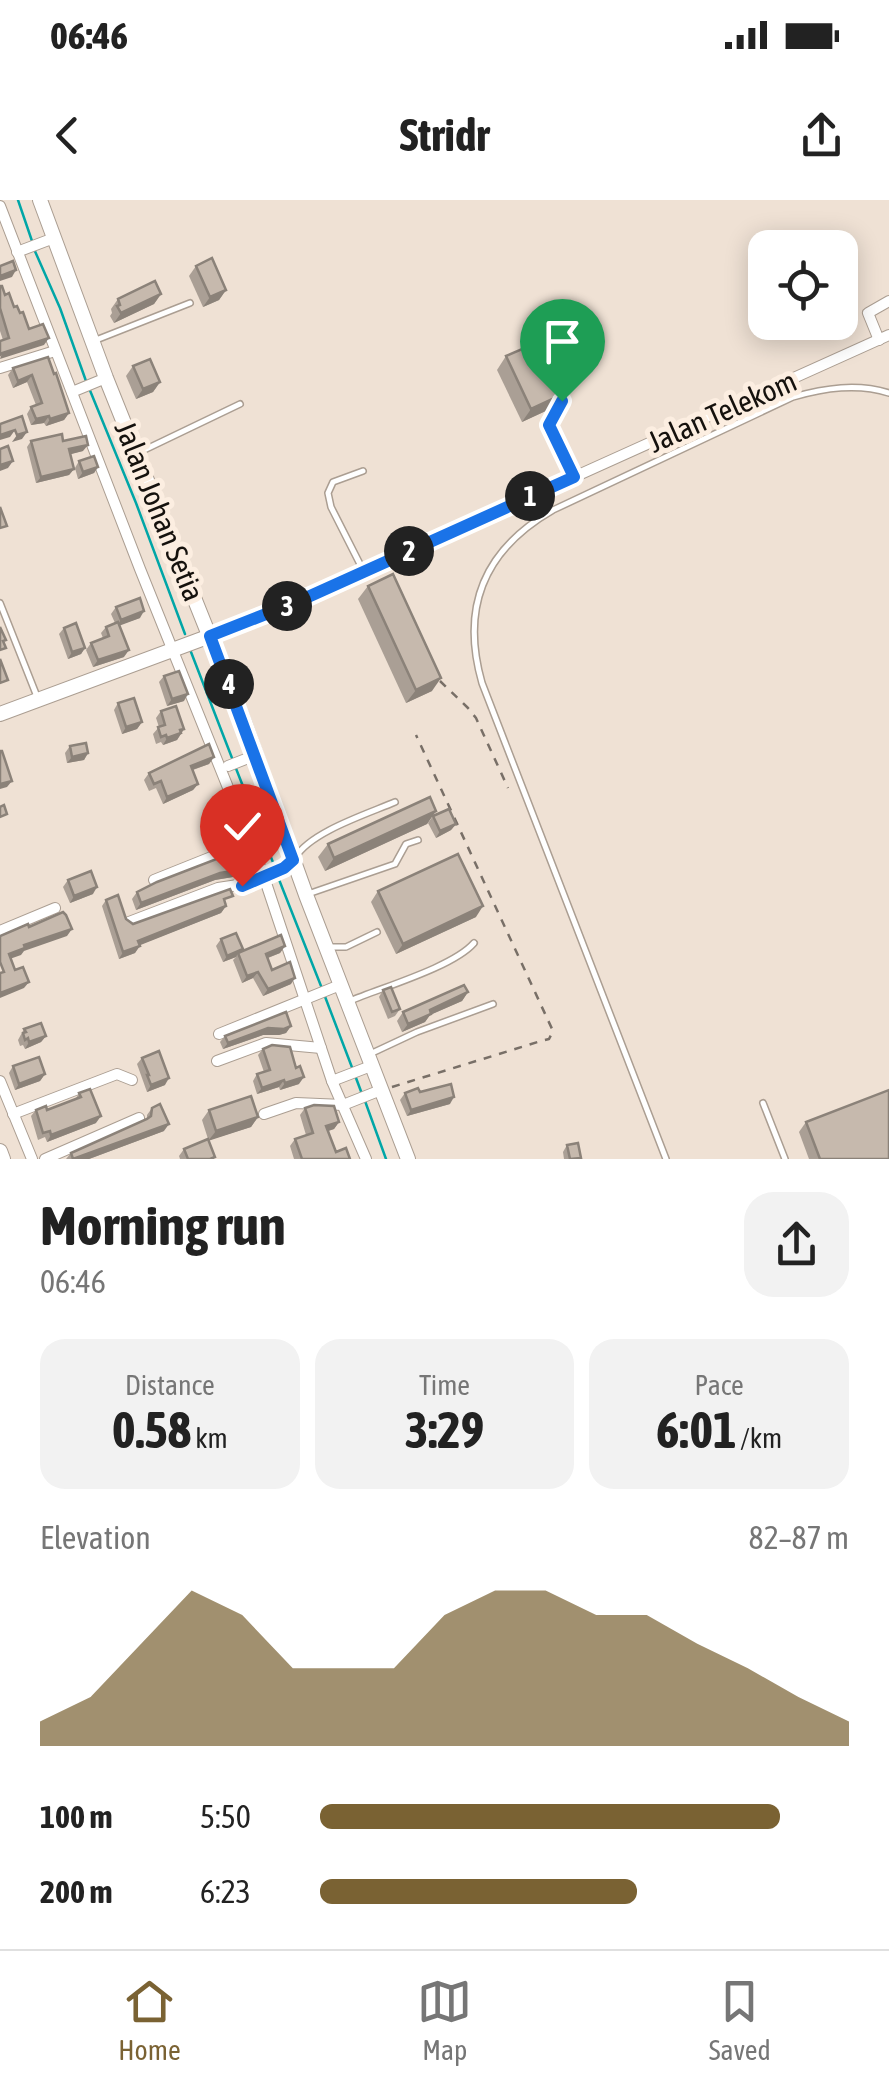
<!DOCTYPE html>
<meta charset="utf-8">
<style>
:root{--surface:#fff;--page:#f2f2f2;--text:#222;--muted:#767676;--line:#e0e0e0;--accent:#7a6233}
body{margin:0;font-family:"Asap Condensed",sans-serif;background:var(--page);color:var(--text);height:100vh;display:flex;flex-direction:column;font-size:38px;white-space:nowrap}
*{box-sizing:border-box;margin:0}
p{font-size:32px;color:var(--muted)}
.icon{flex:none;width:55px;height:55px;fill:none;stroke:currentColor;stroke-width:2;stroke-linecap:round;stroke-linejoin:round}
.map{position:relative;height:959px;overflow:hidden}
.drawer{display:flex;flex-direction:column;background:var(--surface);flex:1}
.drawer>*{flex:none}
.tools{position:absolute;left:748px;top:30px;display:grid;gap:20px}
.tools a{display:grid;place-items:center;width:110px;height:110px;border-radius:20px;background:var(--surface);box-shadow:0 5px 25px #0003;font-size:50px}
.pin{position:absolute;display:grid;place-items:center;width:85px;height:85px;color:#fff;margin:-102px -42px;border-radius:50% 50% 50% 0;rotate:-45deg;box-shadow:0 0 10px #0007}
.pin .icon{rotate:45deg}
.km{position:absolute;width:50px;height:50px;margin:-25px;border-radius:50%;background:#222;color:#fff;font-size:28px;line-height:50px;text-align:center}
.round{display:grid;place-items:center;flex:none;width:105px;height:105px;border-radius:30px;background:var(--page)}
.headline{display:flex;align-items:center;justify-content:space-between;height:170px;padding:0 40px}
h1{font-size:55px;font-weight:700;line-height:75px}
.stats{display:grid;grid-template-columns:repeat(3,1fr);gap:15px;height:170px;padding:10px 40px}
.stats div{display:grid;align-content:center;border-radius:25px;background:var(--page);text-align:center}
.stats b{font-size:50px;font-weight:700}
.stats small{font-size:28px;font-weight:400}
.stats p{font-size:28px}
.chart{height:280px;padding:20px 40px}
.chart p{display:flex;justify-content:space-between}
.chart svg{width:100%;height:180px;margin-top:10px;fill:var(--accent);opacity:.7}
ul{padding:0 40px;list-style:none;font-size:32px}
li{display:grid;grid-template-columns:160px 120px 1fr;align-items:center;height:75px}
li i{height:25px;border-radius:12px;background:var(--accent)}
.status{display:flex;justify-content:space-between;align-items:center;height:70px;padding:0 50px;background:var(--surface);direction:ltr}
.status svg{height:28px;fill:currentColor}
header{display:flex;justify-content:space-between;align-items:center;height:130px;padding:0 40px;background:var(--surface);font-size:45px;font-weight:700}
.dock{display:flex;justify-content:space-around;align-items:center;height:140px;border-top:2px solid var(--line);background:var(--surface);font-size:28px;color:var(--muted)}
.dock a{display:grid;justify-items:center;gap:5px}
.dock .on{color:var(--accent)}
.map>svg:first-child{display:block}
</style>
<div class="status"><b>06:46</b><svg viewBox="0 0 49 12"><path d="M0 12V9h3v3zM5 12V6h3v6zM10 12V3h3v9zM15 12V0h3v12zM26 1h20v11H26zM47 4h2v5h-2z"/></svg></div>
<header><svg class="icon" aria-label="back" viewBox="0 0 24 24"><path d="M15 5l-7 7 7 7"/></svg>Stridr<svg class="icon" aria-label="share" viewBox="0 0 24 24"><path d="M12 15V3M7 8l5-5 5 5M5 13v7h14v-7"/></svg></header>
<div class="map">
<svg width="889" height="959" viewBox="0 0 889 959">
<rect width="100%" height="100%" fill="#efe1d4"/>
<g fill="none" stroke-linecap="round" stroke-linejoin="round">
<g stroke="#00a6a7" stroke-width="2.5">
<polyline points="18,0 32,41"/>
<polyline points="34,49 60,108 86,181"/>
<polyline points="89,188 136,303 185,434"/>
<polyline points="191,452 232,558"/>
<polyline points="235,566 276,670"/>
<polyline points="278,677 321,786"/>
<polyline points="324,794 353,870"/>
<polyline points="356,878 362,894"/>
<polyline points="365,901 386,959"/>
</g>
<g stroke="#ab9e92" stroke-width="8">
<g id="lane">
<polyline points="96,140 190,103"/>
<polyline points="557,190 561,205 549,225 574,277"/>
<polyline points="140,252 240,204"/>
<polyline points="363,271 333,282 328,293 331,307 364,372"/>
<polyline points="0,403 38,499"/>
<path d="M295,658C310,632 367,614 395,602"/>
<polyline points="308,694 395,664 406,644 418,640"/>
<polyline points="330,747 346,747 377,732"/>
<path d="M350,801C383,787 453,767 474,743"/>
<polyline points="370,854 417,832 493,804"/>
<polyline points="763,903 785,959"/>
<path d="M666,959L482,483C460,406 485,349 553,310L793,197C825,188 857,183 889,193"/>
</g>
</g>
<g stroke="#ab9e92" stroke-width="12">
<g id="street">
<polyline points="0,6 140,369 264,677 332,881 366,959"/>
<polyline points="17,52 54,38"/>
<polyline points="879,140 868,113 889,101"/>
<polyline points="0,168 55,151"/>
<polyline points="72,192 106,178"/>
<polyline points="210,436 299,401 889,135"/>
<polyline points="228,566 256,555"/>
<polyline points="154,680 249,642"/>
<polyline points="129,722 218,688 251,683 284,668 293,660"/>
<polyline points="0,731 55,708"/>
<polyline points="219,834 340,785"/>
<polyline points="217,861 266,843 321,848"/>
<polyline points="0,881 32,959"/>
<polyline points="332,881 371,866"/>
<polyline points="13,914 117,874 132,880"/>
<polyline points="264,914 296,903 343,905 381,890"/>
<polyline points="45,959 139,918"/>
</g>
</g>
<g stroke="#ab9e92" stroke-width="16">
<g id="secondary">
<polyline points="40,0 106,178 245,525 306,695 408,959"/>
<polyline points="0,514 210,436"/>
<polyline points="0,951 3,959"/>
</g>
</g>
<g stroke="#786f67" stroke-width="2.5" stroke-dasharray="8 8" stroke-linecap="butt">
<polyline points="440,481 468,508 476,518 508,588"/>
<polyline points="392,887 541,841 549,839 553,831 416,535"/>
</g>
<use href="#lane" stroke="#fff" stroke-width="5"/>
<use href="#street" stroke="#fff" stroke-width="10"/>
<use href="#secondary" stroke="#fff" stroke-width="14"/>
</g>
<g fill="#aa9f95">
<polygon points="196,66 226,90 219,100 203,107 189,76"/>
<polygon points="0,86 29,129 44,145 3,140 0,131"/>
<polygon points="161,94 154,104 114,123 110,116 112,113 111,109 118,99"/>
<polygon points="506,156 550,209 522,222 497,170"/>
<polygon points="48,157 69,213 64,220 46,226 44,223 31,225 27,214 31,207 36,205 27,182 13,188 8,175 13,168"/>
<polygon points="133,166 160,182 153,192 136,199 126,176"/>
<polygon points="31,241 63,241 83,251 70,254 74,269 69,275 36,283 27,247"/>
<polygon points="79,261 98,267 94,273 78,279 75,268"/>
<polygon points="368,386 432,491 406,503 358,399"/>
<polygon points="116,407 140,418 119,425 124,457 93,467 86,450 91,443 103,438 101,433 106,427 115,423 111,414"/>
<polygon points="64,428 85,448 81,454 68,459 59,434"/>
<polygon points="164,476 184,501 167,506 159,482"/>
<polygon points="118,503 142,522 137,529 122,534 114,510"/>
<polygon points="161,511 184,529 177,540 163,545 161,542 156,544 153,534 159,527 156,518"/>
<polygon points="70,546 88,553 84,560 67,563 65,553"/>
<polygon points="214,557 209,564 193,570 198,584 193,590 163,604 156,588 149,591 144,580 149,573"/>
<polygon points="213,602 233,605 228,612 212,619 208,609"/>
<polygon points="436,611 427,624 325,671 318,657 328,644"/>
<polygon points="433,616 456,624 451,630 436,638 428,623"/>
<polygon points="252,671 239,676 215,680 136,710 132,699 137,692"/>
<polygon points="68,680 93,694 70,703 63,687"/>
<polygon points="378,691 476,717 396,754 371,702"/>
<polygon points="106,700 126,719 133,724 228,703 225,704 226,706 221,713 139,745 135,753 119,759 102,706"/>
<polygon points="221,739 243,749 241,752 285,746 280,753 268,758 272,770 291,784 263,796 253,778 242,783 233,760 236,757 223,762 216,746"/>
<polygon points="383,790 400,809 395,816 388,819 379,797"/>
<polygon points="468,792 462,801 430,815 425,822 402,832 397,821 403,812"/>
<polygon points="291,826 286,833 279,835 263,835 223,849 220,842 225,836"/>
<polygon points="24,829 46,836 41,842 25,849 23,845 20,846 18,840"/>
<polygon points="263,849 299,884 280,890 279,887 257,894 253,881 257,874 264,872 258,855"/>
<polygon points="142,858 165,885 147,892 137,864"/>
<polygon points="13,866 45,874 40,881 15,890 9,873"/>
<polygon points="420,892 450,904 407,916 400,900 405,893"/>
<polygon points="79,893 96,923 47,942 45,937 38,940 31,916 36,910 47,910 75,900"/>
<polygon points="152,908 164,931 89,959 66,959 71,953 147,920 147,915"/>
<polygon points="305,908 339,922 334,929 328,931 336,952 350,959 294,959 290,946 295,939 306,935 300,915"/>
<polygon points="209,910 258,917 251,927 209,940 214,959 180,959 179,956 184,949 208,939 202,920"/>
<polygon points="806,922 889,959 809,959 799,932"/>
<polygon points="567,945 580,959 564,959 563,952"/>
</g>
<g fill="#8b8279">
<polygon points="16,70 12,77 0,81 0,76"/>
<polygon points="226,90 219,100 203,107 210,97"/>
<polygon points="161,94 154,104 114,123 121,113"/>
<polygon points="49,138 44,145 0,159 2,153"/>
<polygon points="32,175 27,182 13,188 18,181"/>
<polygon points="160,182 153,192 136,199 143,189"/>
<polygon points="559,196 550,209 522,222 531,209"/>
<polygon points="69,213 64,220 46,226 50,219"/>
<polygon points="49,216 44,223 31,225 36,219"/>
<polygon points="15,230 10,237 0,240 0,235"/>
<polygon points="27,232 22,239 12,242 17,235"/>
<polygon points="88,245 83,251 64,256 69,249"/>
<polygon points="13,261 8,268 0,271 0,265"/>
<polygon points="98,267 94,273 78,279 83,272"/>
<polygon points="74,269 69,275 36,283 41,277"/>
<polygon points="144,411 140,418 116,427 121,420"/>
<polygon points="85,448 81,454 68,459 72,452"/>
<polygon points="129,450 124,457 93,467 98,460"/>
<polygon points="441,478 432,491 406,503 416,490"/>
<polygon points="188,494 184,501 167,506 172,499"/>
<polygon points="142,522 137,529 122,534 126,527"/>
<polygon points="184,529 177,540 163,545 167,538"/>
<polygon points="88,553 84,560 67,563 72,557"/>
<polygon points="214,557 209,564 186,572 191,566"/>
<polygon points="12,581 7,587 0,589 0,584"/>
<polygon points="198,584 193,590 163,604 167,597"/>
<polygon points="233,605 228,612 212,619 217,612"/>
<polygon points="436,611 427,624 325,671 334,658"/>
<polygon points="456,624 451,630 436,638 440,631"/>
<polygon points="257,664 252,671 239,676 215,680 136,710 141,703 220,673"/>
<polygon points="97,687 93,694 70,703 74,696"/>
<polygon points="226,706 221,713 133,748 138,741"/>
<polygon points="483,706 476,717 396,754 403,744"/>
<polygon points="72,729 67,736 24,751 21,755 4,761 9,754 24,745"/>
<polygon points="140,746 135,753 119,759 123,752"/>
<polygon points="285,746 280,753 262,760 266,754"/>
<polygon points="243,749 239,755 238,753 236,757 223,762 227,756"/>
<polygon points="258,772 253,778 242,783 247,776"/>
<polygon points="295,778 291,784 263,796 268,789"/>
<polygon points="29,782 24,788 0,798 0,793"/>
<polygon points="468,792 462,801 430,815 425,822 402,832 408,824 430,810"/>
<polygon points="291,826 286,833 279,835 263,835 223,849 228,843 268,828"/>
<polygon points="46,836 41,842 25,849 29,842"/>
<polygon points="45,874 40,881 15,890 19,884"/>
<polygon points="304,877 299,884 280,890 285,883"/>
<polygon points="169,878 165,885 147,892 151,885"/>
<polygon points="284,880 279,887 257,894 262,888"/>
<polygon points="454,897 450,904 407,916 411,910"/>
<polygon points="101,916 96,923 47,942 51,935"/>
<polygon points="258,917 251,927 208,941 216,931"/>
<polygon points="339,922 334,929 322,933 326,926"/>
<polygon points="169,924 164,931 89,959 75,959"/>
</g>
<g fill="#c6b9ad" stroke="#8b8279" stroke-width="2.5">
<polygon points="212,58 226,90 210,97 196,66"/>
<polygon points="13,61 16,70 0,76 0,66"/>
<polygon points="155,81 161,94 121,113 117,106 120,105 118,99"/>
<polygon points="0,86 2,86 5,95 9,93 14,107 17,106 20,113 23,112 29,129 43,124 49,138 2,153 0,155 0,141 9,138 0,108"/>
<polygon points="529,146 533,153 544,148 563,188 559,196 531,209 506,156"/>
<polygon points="48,157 54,174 56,173 69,213 50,219 49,216 36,219 31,207 42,203 32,175 18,181 13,168"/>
<polygon points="150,159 160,182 143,189 133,166"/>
<polygon points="22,216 27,232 17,235 15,230 0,235 0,224"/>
<polygon points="62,234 63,241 86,236 88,245 69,249 74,269 41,277 31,241"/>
<polygon points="8,246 13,261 0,265 0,249"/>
<polygon points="94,256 98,267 83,272 79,261"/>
<polygon points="0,307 7,326 0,328"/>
<polygon points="393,374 441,478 416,490 368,386"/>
<polygon points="140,398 144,411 121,420 116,407"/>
<polygon points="118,422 129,450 98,460 91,443 109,436 106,427"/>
<polygon points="76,423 85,448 72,452 64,428"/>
<polygon points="0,427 6,440 3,441 6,448 0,450"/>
<polygon points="0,459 8,480 0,483"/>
<polygon points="179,471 188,494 172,499 164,476"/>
<polygon points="134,498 142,522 126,527 118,503"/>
<polygon points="176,506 184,529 180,530 181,533 167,538 166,535 161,537 158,527 165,525 161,511"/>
<polygon points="86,543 88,553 72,557 70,546"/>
<polygon points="209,544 214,557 191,566 198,584 167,597 161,581 154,584 149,573"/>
<polygon points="0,551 2,551 12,581 0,584"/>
<polygon points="229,595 233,605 217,612 213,602"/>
<polygon points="430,597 436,611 334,658 328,644"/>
<polygon points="4,605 7,614 0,617 0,607"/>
<polygon points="449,609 456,624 440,631 433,616"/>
<polygon points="250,646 257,664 244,669 220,673 141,703 137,692 157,682"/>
<polygon points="458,654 483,706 403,744 378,691"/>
<polygon points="91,671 97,687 74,696 68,680"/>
<polygon points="230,689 233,696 224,699 226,706 138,741 140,746 123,752 106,700 118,695 126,719 133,724"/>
<polygon points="63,712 66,715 72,729 24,745 25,748 9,754 15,770 23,767 29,782 0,793 0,773 4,772 0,762 0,736 28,724 29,727"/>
<polygon points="236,733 243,749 227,756 221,739"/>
<polygon points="281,735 285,746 266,754 272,770 290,762 295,778 268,789 258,772 247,776 238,753"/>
<polygon points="464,785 468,792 430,810 431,814 408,824 403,812"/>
<polygon points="391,787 400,809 392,812 383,790"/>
<polygon points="286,812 291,826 284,829 268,828 228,843 225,836"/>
<polygon points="41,823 46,836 29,842 28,838 25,840 23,833 26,832 24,829"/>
<polygon points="272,845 290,847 296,868 300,866 304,877 285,883 284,880 262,888 257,874 270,870 263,849"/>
<polygon points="159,851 169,878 151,885 147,875 149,875 142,858"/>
<polygon points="39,857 45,874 19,884 13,866"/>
<polygon points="451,884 454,897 411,910 405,893 418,888 420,892"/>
<polygon points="90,889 101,916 51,935 50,931 43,933 36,910 46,906 47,910 81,897 79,893"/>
<polygon points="889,890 889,959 820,959 806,922"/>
<polygon points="251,896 258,917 216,931 209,910"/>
<polygon points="160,904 169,924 73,959 71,953 147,919 151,916 152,908"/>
<polygon points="314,905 334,906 339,922 326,926 336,952 346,948 350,959 302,959 295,939 313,933 305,908"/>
<polygon points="208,939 215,957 210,959 188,959 184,949"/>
<polygon points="578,943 581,958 570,959 567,945"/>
</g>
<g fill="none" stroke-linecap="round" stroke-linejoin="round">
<g stroke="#fff" stroke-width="20">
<polyline id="route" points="242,686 284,668 293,660 210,436 299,401 574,277 549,225 562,201"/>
</g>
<use href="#route" stroke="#1a73e8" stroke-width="12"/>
</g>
<g text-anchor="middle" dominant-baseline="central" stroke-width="10" stroke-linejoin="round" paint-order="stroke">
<g font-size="30" fill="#15110d" stroke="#fceee1">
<text transform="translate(722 211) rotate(-24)">Jalan Telekom</text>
<text transform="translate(160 311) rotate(68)">Jalan Johan Setia</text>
</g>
</g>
</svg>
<div class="tools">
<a><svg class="icon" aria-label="locate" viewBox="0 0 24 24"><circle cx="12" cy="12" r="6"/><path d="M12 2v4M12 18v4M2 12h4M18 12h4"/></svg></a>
</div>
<div class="pin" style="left:562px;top:201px;background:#1e9e55"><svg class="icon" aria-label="arrive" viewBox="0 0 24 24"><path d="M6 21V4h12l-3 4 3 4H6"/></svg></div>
<div class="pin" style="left:242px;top:686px;background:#d93025"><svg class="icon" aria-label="check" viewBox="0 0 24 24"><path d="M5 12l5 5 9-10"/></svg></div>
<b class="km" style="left:530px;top:296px">1</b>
<b class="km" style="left:409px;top:351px">2</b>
<b class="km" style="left:287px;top:406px">3</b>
<b class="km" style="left:229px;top:484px">4</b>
</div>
<section class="drawer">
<div class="headline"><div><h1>Morning run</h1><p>06:46</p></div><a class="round"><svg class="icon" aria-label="share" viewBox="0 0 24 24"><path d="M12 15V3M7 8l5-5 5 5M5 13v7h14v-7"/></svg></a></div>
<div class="stats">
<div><p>Distance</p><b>0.58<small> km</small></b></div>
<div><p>Time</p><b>3:29</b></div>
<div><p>Pace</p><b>6:01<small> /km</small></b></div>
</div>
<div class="chart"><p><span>Elevation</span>82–87 m</p>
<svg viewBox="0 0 160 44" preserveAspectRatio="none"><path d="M0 44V38L10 32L20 19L30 6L40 12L50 25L60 25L70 25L80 12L90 6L100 6L110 12L120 12L130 19L140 25L150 32L160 38V44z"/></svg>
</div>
<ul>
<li><b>100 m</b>5:50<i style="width:87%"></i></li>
<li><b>200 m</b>6:23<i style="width:60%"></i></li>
</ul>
</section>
<nav class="dock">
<a class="on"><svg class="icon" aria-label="home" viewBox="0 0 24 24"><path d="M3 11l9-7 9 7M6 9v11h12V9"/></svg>Home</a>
<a><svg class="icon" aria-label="map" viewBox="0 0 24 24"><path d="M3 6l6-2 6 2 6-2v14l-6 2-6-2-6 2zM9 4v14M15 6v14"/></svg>Map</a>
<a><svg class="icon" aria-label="saved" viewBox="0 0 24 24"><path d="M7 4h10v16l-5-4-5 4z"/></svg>Saved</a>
</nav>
